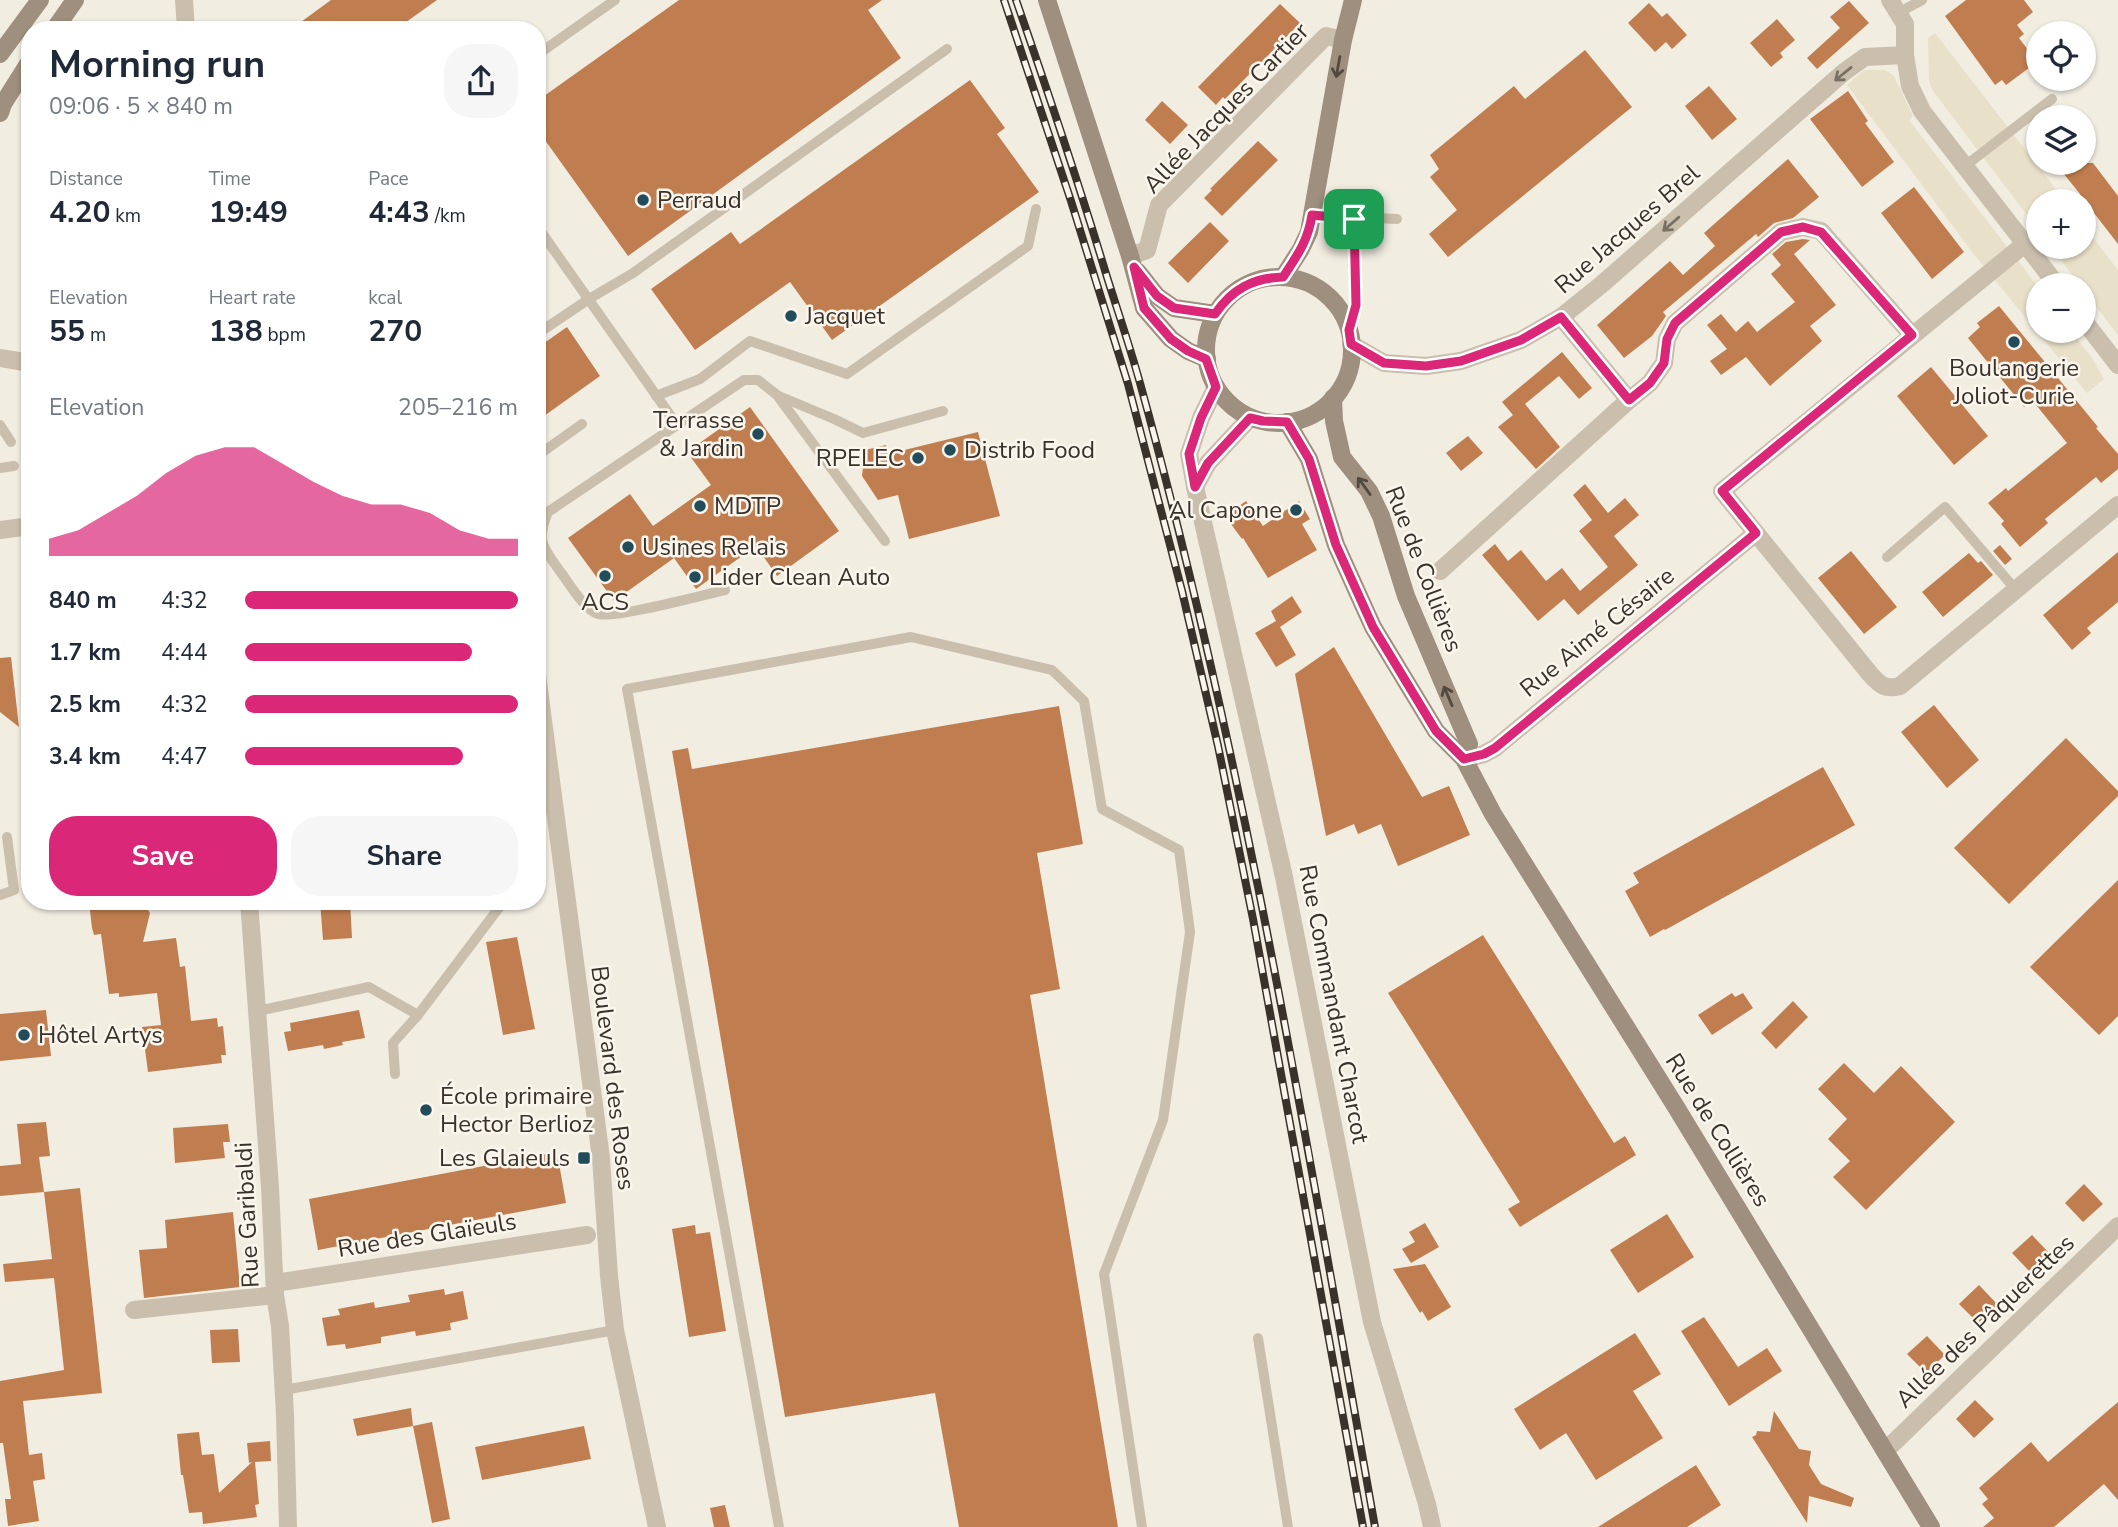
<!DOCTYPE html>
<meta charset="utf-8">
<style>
:root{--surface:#fff;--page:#f6f6f7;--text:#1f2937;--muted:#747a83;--accent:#db2777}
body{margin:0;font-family:"Nunito Sans",sans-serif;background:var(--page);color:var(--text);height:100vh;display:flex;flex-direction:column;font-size:26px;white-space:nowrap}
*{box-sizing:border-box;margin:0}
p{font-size:23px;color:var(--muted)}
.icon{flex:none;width:38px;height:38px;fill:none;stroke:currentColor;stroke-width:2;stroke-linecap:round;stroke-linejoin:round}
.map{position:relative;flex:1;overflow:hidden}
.side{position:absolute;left:21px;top:21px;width:525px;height:889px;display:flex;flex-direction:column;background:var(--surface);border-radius:28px;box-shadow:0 2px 5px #0004}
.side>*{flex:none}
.fabs{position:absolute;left:2026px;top:21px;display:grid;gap:14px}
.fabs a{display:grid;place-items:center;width:70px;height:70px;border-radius:50%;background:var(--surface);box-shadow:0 2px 5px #0004;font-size:35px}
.pin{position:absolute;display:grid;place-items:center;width:60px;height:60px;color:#fff;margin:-30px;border-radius:14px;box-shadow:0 4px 10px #0006}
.round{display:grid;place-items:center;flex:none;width:74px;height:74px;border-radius:28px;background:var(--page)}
.summary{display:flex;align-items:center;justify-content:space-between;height:119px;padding:0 28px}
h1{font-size:38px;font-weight:700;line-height:52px}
.figures{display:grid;grid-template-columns:repeat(3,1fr);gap:10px;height:119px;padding:7px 28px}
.figures div{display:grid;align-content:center}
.figures b{font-size:30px;font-weight:700}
.figures small{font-size:19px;font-weight:400}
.figures p{font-size:19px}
.chart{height:196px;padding:14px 28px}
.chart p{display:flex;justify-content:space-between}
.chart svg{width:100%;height:126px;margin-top:7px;fill:var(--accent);opacity:.7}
.cta{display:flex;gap:14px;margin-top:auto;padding:14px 28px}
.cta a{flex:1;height:80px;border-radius:28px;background:var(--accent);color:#fff;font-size:28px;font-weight:700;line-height:80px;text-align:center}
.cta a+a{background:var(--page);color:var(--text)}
ul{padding:0 28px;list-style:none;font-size:23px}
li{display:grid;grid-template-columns:112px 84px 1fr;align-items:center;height:52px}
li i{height:18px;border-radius:9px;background:var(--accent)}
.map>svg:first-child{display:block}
</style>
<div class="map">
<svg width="2118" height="1527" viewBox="0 0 2118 1527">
<rect width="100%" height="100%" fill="#f2ede1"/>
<g fill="#e9e0c9">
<polygon points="1935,33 2065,201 2039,201 2039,231 1933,91 1929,81 1928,38"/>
<polygon points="1864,70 1885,70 1894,76 1913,116 1909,120 2039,288 2039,331 2071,331 2092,358 2104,379 2087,393 1976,257 1847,85"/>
<polygon points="2084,226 2118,270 2118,335 2084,291 2084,285 2080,285 2051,247 2084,247"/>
</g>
<g fill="#c07e50">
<polygon points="331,0 437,0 395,30 290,30"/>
<polygon points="679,0 882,0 868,10 901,58 628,256 537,129 537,101"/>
<polygon points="1966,0 2024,0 2033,12 2017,25 2024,34 2019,38 2037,62 2006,85 2002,80 1995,85 1945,16"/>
<polygon points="1849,1 1869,23 1817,69 1807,58 1840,28 1830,17"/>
<polygon points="1649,3 1662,17 1667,13 1687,35 1672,49 1666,42 1655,52 1628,23"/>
<polygon points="1280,4 1300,23 1225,99 1223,97 1216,105 1198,87"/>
<polygon points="1777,19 1795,40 1780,53 1783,57 1771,67 1750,43"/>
<polygon points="1585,50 1632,107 1448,257 1429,234 1457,210 1430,177 1439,169 1430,155 1514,86 1525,99"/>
<polygon points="970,80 1005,128 997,134 1039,192 832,340 790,282 695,350 651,289 731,232 740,244"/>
<polygon points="1709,86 1737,119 1712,140 1685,106"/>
<polygon points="1848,91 1868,121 1865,123 1894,162 1862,187 1810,119"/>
<polygon points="1162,101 1188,125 1170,144 1145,120"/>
<polygon points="1258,141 1278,160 1222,216 1204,198 1212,190 1210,189"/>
<polygon points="1788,159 1819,197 1793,218 1774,223 1758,237 1756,234 1663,312 1666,316 1652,336 1624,358 1597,325 1670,261 1683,275 1715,246 1704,233"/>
<polygon points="2055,163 2093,163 2118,196 2118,244 2094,213 2090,217 2084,209 2084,201 2078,201 2080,194"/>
<polygon points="1914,187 1964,252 1932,279 1881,213"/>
<polygon points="1210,222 1229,241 1188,283 1168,263"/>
<polygon points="1803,239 1810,240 1794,254 1836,305 1810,326 1822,341 1770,386 1746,357 1721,375 1710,361 1727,349 1707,325 1721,314 1736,332 1748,321 1757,332 1795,302 1771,274 1781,265 1772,254 1786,242"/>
<polygon points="1999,306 2098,427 2096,428 2118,454 2118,469 2101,483 2096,477 2045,519 2048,523 2020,547 2001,524 2004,521 1988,503 2006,488 2008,491 2067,443 2032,400 2024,407 1968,338 1980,327 1977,323"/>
<polygon points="567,327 600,376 537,421 537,348"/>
<polygon points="1562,352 1592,388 1579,399 1559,376 1525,404 1560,447 1536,469 1498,427 1513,415 1502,402"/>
<polygon points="1931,367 1988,436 1954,465 1897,396"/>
<polygon points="750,407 839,531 777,576 756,546 696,589 674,558 614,601 568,538 630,494 653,526 694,497 711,485 687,452"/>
<polygon points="978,432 1000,516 909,539 898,495 878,500 862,476 865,450 886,445 888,454"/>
<polygon points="1468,436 1483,453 1461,471 1446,453"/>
<polygon points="1585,484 1608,513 1625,498 1639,515 1614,536 1638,565 1578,615 1564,599 1538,621 1482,555 1495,544 1508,561 1521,550 1546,581 1562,568 1580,591 1608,567 1579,531 1592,520 1573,495"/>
<polygon points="1246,501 1263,526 1299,501 1310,519 1302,524 1317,550 1268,578 1243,538 1242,539 1225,516"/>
<polygon points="2000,545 2012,559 2005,565 1993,551"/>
<polygon points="1851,551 1897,607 1864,634 1818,578"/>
<polygon points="2118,552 2118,602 2087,628 2091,633 2072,650 2043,615"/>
<polygon points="1969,553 1978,563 1981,561 1993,575 1943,617 1922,592"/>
<polygon points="1292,596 1302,612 1280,627 1296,655 1276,667 1255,633 1276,621 1271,611"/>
<polygon points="1334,647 1422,797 1449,786 1470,835 1398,866 1381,824 1358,834 1354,824 1326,836 1295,674"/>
<polygon points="11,657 19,727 0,712 0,658"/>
<polygon points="1934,705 1979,760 1947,788 1901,732"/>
<polygon points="1059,706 1083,844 1037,853 1060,989 1030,995 1118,1527 959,1527 935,1393 785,1417 672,751 688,748 692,769"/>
<polygon points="2066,738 2118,791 2118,796 2009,904 1954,848"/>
<polygon points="1823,767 1855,825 1665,930 1664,929 1650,937 1625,891 1639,883 1633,873"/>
<polygon points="2118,880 2118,1016 2099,1035 2030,967"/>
<polygon points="97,901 142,901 150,913 143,942 176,938 180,967 185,966 191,1021 217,1018 218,1027 223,1026 226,1055 221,1055 222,1063 148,1072 142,1027 161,1025 157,993 119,997 119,993 109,994 101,934 94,935 92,928 89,902"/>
<polygon points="320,901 350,901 352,938 323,940"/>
<polygon points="1483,935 1614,1143 1625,1136 1636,1155 1520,1227 1508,1209 1520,1202 1388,993"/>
<polygon points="517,937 535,1029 503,1035 486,942"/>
<polygon points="1732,993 1735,997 1743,993 1753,1008 1712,1035 1698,1015"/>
<polygon points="1793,1001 1808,1017 1776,1049 1761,1033"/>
<polygon points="46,1010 51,1056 0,1061 0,1014"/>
<polygon points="359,1010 365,1038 342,1042 343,1045 324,1049 323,1045 288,1051 284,1032 291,1031 290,1023"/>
<polygon points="1844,1063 1874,1093 1901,1066 1955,1122 1866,1210 1833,1177 1850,1161 1828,1139 1847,1119 1818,1089"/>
<polygon points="46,1122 50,1156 39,1157 44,1192 0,1196 0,1166 21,1164 17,1124"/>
<polygon points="228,1124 230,1142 223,1142 225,1158 175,1163 173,1128"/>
<polygon points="557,1152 566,1203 318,1250 309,1199"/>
<polygon points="2084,1184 2103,1204 2083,1222 2065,1203"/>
<polygon points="80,1188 102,1393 23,1401 29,1455 42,1453 45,1479 33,1481 39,1521 8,1526 5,1499 11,1499 3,1443 0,1443 0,1381 64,1370 54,1278 5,1282 3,1264 52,1259 44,1192"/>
<polygon points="233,1212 240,1287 144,1298 139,1250 167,1248 165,1220"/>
<polygon points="1667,1214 1694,1257 1638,1293 1610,1250"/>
<polygon points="1425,1223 1439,1247 1411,1263 1402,1249 1415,1242 1409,1232"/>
<polygon points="695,1225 696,1234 710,1232 726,1331 689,1337 672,1229"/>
<polygon points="2032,1235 2050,1254 2031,1273 2012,1253"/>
<polygon points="1425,1264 1451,1307 1428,1321 1422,1311 1420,1313 1393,1269"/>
<polygon points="1979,1285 1998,1305 1978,1323 1959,1304"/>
<polygon points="444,1289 445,1295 463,1291 468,1319 450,1323 451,1330 416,1336 415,1331 381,1337 381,1343 346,1349 345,1344 327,1346 322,1318 340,1315 338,1309 374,1302 375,1308 410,1302 408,1295"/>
<polygon points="1704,1317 1738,1367 1767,1348 1782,1371 1729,1406 1681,1331"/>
<polygon points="238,1329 240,1362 212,1363 210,1330"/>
<polygon points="1635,1333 1661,1374 1633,1391 1663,1438 1596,1480 1566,1433 1540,1450 1514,1409"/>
<polygon points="1927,1336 1945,1355 1926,1373 1907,1354"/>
<polygon points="1975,1400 1994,1419 1974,1438 1956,1419"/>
<polygon points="2118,1402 2118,1500 2104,1484 2054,1527 1983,1527 1994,1518 1982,1504 1988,1499 1979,1488 2031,1442 2048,1462"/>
<polygon points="411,1408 413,1426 357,1436 353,1419"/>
<polygon points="1774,1411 1799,1449 1811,1451 1809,1465 1821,1484 1854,1498 1851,1507 1809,1496 1807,1523 1752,1437 1756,1435 1757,1431 1770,1432"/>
<polygon points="432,1422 450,1519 432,1523 413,1426"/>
<polygon points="584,1426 591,1459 482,1480 475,1447"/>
<polygon points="199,1432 202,1455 214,1454 219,1493 252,1462 249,1463 247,1443 270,1441 271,1461 255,1462 259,1504 255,1505 257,1517 203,1524 202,1512 189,1513 183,1475 181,1475 177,1434"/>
<polygon points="1696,1465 1721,1505 1687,1527 1598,1527"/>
<polygon points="725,1505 730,1527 714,1527 710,1508"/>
</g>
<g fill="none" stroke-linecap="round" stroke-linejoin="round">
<g stroke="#cabfad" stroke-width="10">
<polyline points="1898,13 1922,0"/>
<polyline points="537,55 615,0"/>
<polyline points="1965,166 2052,99"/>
<polyline points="1312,215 1397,219"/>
<path d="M537,226L677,425L548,512C536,540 542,546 559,570C568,581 584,610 598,614C614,619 703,595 725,590"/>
<polyline points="1349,330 1356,305 1354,219"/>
<polyline points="537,334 589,299 633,273 947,49"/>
<polyline points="656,396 700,379 750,341 847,374 1028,246 1036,209"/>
<polyline points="779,396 834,419 863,433 943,411"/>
<polyline points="0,425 11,442"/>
<polyline points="677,425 744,380 758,380 777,395 885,541"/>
<polyline points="537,456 582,424"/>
<polyline points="0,468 14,466"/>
<polyline points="1887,557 1945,507 2016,590"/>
<polyline points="0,895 14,890 7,837"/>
<polyline points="258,1011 369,987 418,1015 504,901"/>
<polyline points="395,1074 393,1043 418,1015"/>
<polyline points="1258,1338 1288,1527"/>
<polyline points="284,1390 615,1330"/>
<polyline points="779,1527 627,689 911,637 1052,670 1084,701 1102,809 1179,850 1190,932 1163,1120 1104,1274 1142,1527"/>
</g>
<g stroke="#cabfad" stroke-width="18">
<polyline points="184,0 186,30"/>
<polyline points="1890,0 1905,24 1905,55 1910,86 1922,111 2057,285"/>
<path d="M2026,243L1722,491L1870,674C1880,685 1885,690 1900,686L2118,505"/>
<polyline points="1130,256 1147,250 1159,205 1326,36 1343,40"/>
<polyline points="2084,321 2118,365"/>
<polyline points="1351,344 1384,363 1426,366 1461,361 1521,340 1561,317 1601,285 1844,72 1865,57 1905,55"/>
<polyline points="0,358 30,363"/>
<polyline points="1216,387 1201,418 1189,454 1195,487 1284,877 1372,1322 1427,1504 1432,1527"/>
<polyline points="1629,400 1650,383 1664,363 1667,339 1675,323 1781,232 1803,227 1821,231 1912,335"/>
<polyline points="1195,487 1208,463 1250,418"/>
<polyline points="0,530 30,526"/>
<polyline points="1440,571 1629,400 1561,317"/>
<polyline points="537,675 601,1158 609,1276 615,1330 657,1527"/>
<polyline points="1464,759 1484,754 1495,748 1756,533"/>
<polyline points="249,901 270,1187 275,1295 280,1326 285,1415 288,1527"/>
<polyline points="275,1283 587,1235"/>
<polyline points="134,1310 275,1295"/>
<polyline points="1885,1451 2118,1226"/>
</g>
<g stroke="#9e8f7e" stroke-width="18">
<polyline points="1047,0 1130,256 1144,308 1171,339 1188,351 1207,359"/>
<polyline points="54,30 75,0"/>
<polyline points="0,54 40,0"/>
<polyline points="0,113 3,104 30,61"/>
<polyline points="1138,272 1157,296 1174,308 1215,314"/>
<polyline points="1283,277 1301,249 1309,232 1343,40 1353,0"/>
<circle cx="1279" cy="350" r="73"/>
<polyline points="1333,398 1334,421 1342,457 1369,491 1381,516 1406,596 1469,744 1464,759"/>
<polyline points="1287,422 1309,459 1336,545 1373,627 1436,731 1464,759 1493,814 1676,1107 1931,1527"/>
</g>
<g stroke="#39322b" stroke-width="8">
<g id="rail">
<polyline points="1004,0 1071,201 1128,384 1182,591 1218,746 1253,919 1363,1527"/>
<path d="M1016,0C1048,92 1079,184 1107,277C1118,312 1130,347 1140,383C1244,759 1307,1144 1375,1527"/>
</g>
</g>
<use href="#rail" stroke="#faf6ed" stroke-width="5" stroke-dasharray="16" stroke-linecap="butt"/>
</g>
<defs><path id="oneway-shaft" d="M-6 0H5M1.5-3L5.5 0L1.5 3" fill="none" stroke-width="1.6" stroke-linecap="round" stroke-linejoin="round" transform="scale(1.75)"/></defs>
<g stroke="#524940">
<use href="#oneway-shaft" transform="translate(1338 67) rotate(100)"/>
<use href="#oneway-shaft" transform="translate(1364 486) rotate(-126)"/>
<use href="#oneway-shaft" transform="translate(1448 696) rotate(-113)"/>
</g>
<g stroke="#7a7166">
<use href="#oneway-shaft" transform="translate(1843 74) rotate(141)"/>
<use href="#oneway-shaft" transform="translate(1671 224) rotate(139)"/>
</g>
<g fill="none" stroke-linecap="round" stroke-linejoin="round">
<g stroke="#fff" stroke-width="14">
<path id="route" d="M1312,215L1354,219L1356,305L1349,330L1351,344L1384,363L1426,366L1461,361L1521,340L1561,317L1629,400L1650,383L1664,363L1667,339L1675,323L1781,232L1803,227L1821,232L1912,335L1722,491L1756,533L1495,748L1484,754L1464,759L1436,731L1373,627L1336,545L1309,459L1287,422L1263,421L1250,418L1208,463L1195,487L1189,454L1201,418L1216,387L1206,359L1188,351L1171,339L1144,308L1134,267L1157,296L1174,308L1215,314C1232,289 1253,278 1283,277C1297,256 1308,241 1312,215Z"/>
</g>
<use href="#route" stroke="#db2777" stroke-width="9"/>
</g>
<g fill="#224c59" stroke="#faf6ed" stroke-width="2.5">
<circle cx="643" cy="200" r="7"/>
<circle cx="791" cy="316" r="7"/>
<circle cx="2014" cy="342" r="7"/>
<circle cx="758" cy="434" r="7"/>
<circle cx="950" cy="450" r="7"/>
<circle cx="918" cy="458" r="7"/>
<circle cx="700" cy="506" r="7"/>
<circle cx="1296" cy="510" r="7"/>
<circle cx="628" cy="547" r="7"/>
<circle cx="605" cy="576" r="7"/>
<circle cx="695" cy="577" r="7"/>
<circle cx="24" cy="1035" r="7"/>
<circle cx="426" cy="1110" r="7"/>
<rect x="577" y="1151" width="14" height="14" rx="3.5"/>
</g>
<g text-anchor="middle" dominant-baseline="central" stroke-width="5" stroke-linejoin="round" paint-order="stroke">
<g font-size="24" fill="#39322b" stroke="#faf6ed">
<text transform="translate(1226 108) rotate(-46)">Allée Jacques Cartier</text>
<text transform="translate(1627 229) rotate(-41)">Rue Jacques Brel</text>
<text transform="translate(1424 569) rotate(69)">Rue de Collières</text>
<text transform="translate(1597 632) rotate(-39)">Rue Aimé Césaire</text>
<text transform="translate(1334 1004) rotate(79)">Rue Commandant Charcot</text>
<text transform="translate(613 1078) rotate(83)">Boulevard des Roses</text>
<text transform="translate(1718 1130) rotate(58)">Rue de Collières</text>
<text transform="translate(247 1215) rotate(-93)">Rue Garibaldi</text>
<text transform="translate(427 1235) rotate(-9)">Rue des Glaïeuls</text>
<text transform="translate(1985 1321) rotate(-44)">Allée des Pâquerettes</text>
</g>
<g font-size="24" fill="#39322b" stroke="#faf6ed" text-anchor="start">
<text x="657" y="200">Perraud</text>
<text x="805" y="316">Jacquet</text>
<text x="2014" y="368" text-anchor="middle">Boulangerie<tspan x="2014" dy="28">Joliot-Curie</tspan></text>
<text x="744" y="420" text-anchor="end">Terrasse<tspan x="744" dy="28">&amp; Jardin</tspan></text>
<text x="964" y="450">Distrib Food</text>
<text x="904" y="458" text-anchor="end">RPELEC</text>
<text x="714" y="506">MDTP</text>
<text x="1282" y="510" text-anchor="end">Al Capone</text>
<text x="642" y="547">Usines Relais</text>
<text x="709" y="577">Lider Clean Auto</text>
<text x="605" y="602" text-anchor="middle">ACS</text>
<text x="38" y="1035">Hôtel Artys</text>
<text x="440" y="1096">École primaire<tspan x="440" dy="28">Hector Berlioz</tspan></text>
<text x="570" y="1158" text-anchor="end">Les Glaieuls</text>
</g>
</g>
</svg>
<div class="fabs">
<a><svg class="icon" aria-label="locate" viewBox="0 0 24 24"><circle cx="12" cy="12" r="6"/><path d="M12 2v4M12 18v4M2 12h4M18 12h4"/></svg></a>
<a><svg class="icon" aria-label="layers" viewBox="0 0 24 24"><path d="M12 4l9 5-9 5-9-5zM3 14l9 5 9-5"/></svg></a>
<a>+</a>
<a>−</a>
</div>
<div class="pin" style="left:1354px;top:219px;background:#1e9e55"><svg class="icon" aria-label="arrive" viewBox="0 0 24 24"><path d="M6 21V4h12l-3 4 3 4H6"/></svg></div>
<section class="side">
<div class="summary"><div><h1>Morning run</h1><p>09:06 · 5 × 840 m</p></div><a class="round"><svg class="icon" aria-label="share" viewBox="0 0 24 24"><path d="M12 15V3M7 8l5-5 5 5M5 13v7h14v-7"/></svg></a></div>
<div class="figures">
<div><p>Distance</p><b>4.20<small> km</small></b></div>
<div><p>Time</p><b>19:49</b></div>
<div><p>Pace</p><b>4:43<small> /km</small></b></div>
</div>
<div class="figures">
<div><p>Elevation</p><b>55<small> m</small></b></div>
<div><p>Heart rate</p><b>138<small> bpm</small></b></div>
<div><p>kcal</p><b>270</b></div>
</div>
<div class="chart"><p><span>Elevation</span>205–216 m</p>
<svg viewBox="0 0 160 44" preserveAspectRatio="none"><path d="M0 44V38L10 35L20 29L30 23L40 15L50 9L60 6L70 6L80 12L90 18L100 23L110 26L120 26L130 29L140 35L150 38L160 38V44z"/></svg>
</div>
<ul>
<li><b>840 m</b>4:32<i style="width:100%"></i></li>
<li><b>1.7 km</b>4:44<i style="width:83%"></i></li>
<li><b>2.5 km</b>4:32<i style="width:100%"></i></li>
<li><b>3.4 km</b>4:47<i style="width:80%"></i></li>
</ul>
<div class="cta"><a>Save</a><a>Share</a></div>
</section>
</div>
